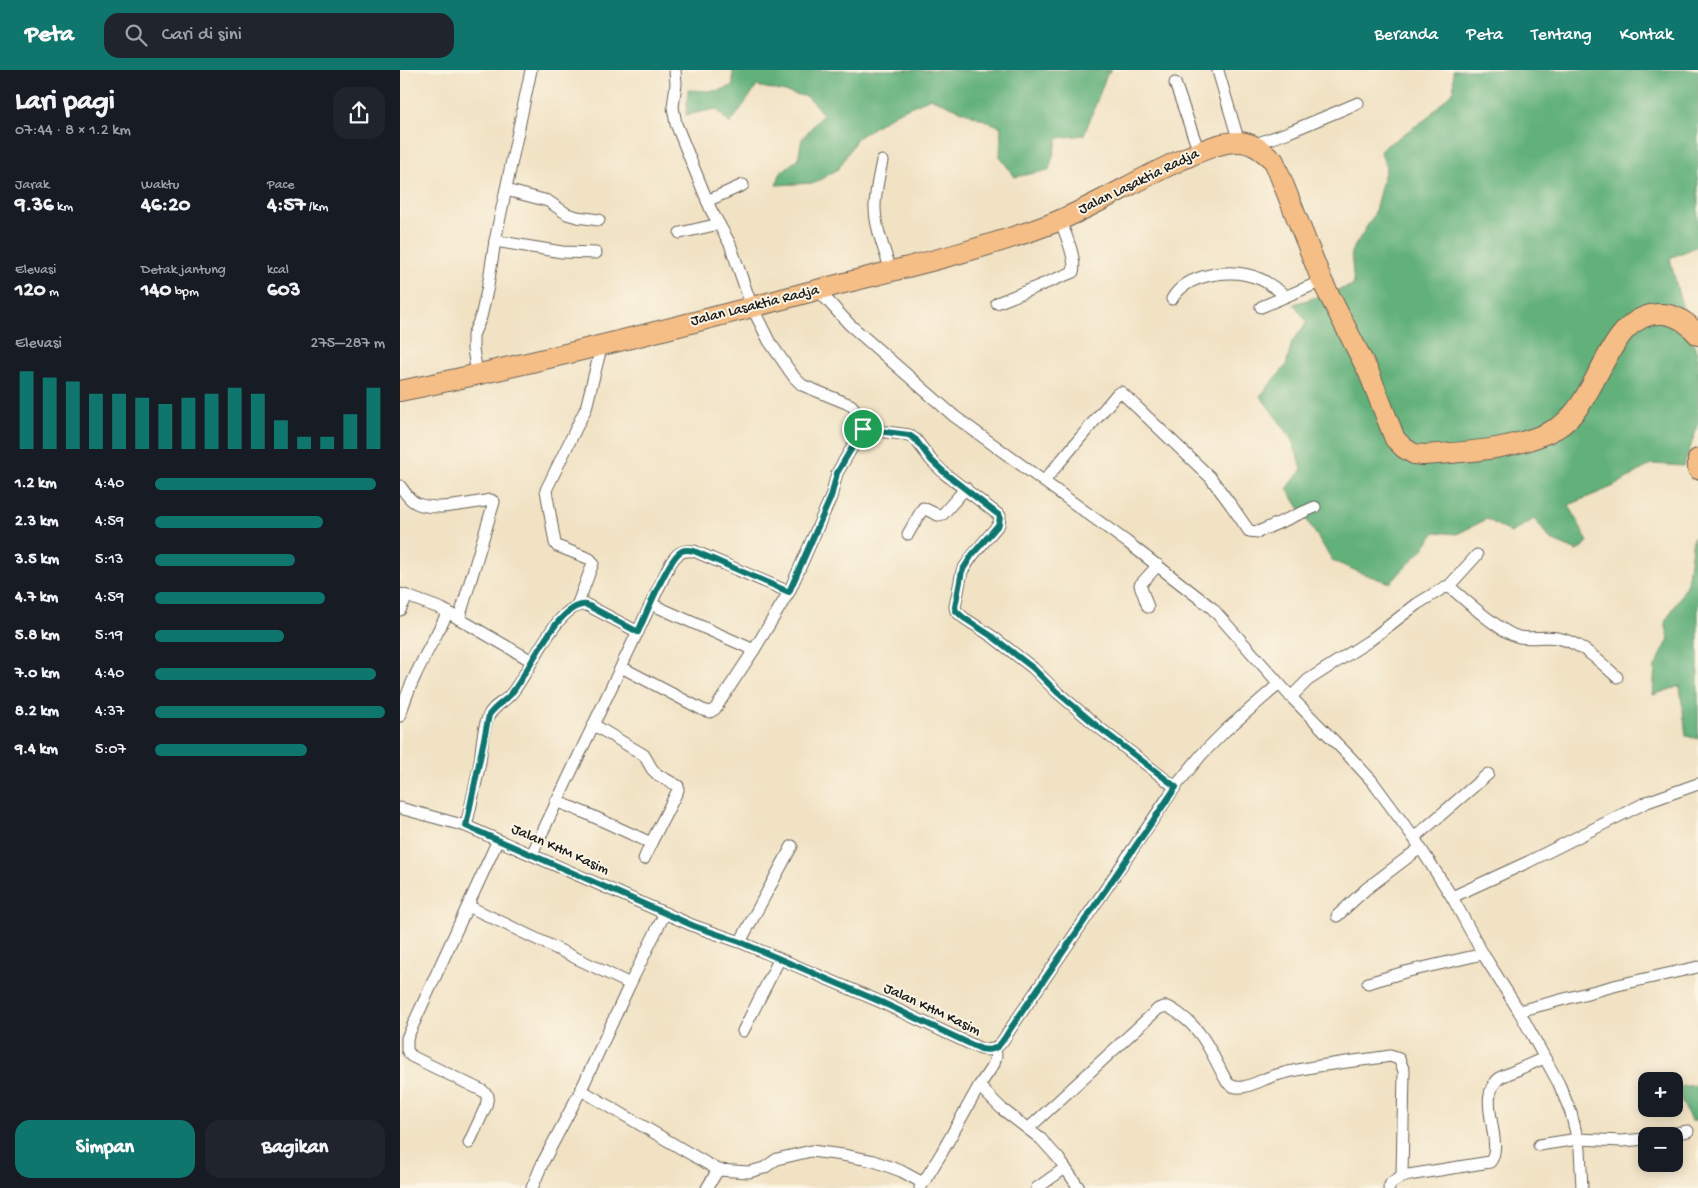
<!DOCTYPE html>
<html lang="id">
<meta charset="utf-8">
<style>
:root{--surface:#171b24;--page:#20242c;--text:#f1f3f6;--muted:#9ea1a6;--accent:#0f766e}
body{margin:0;font-family:"Gochi Hand",sans-serif;background:var(--page);color:var(--text);height:100vh;display:flex;flex-direction:column;font-size:19px;white-space:nowrap}
*{box-sizing:border-box;margin:0}
p{font-size:16px;color:var(--muted)}
.icon{flex:none;width:28px;height:28px;fill:none;stroke:currentColor;stroke-width:2;stroke-linecap:round;stroke-linejoin:round}
.map{position:relative;flex:1;overflow:hidden}
.side{display:flex;flex-direction:column;background:var(--surface);width:400px}
.side>*{flex:none}
.fabs{position:absolute;left:1238px;top:1002px;display:grid;gap:10px}
.fabs a{display:grid;place-items:center;width:45px;height:45px;border-radius:10px;background:var(--surface);box-shadow:0 2px 12px #0003;font-size:25px}
.pin{position:absolute;display:grid;place-items:center;width:42px;height:42px;color:#fff;margin:-21px;border:2px solid #fff;border-radius:50%;box-shadow:0 1px 5px #0007}
.round{display:grid;place-items:center;flex:none;width:52px;height:52px;border-radius:15px;background:var(--page)}
.headline{display:flex;align-items:center;justify-content:space-between;height:85px;padding:0 15px}
h1{font-size:28px;font-weight:800;line-height:38px}
.stats{display:grid;grid-template-columns:repeat(3,1fr);gap:8px;height:85px;padding:5px 15px}
.stats div{display:grid;align-content:center}
.stats b{font-size:21px;font-weight:800}
.stats small{font-size:14px;font-weight:400}
.stats p{font-size:14px}
.chart{height:140px;padding:10px 15px}
.chart p{display:flex;justify-content:space-between}
.chart svg{width:100%;height:90px;margin-top:5px;stroke:var(--accent);stroke-width:6}
.primary-button{display:flex;gap:10px;margin-top:auto;padding:10px 15px}
.primary-button a{flex:1;height:58px;border-radius:15px;background:var(--accent);color:#fff;font-size:20px;font-weight:800;line-height:58px;text-align:center}
.primary-button a+a{background:var(--page);color:var(--text)}
ul{padding:0 15px;list-style:none;font-size:16px}
li{display:grid;grid-template-columns:80px 60px 1fr;align-items:center;height:38px}
li i{height:12px;border-radius:6px;background:var(--accent)}
header{display:flex;align-items:center;gap:30px;box-sizing:border-box;height:70px;padding:0 25px;background:var(--accent);color:#fff}
header strong{font-size:24px}
nav{display:flex;gap:28px;margin-inline-start:auto;font-size:18px}
.search{width:350px;height:45px;background:var(--page);display:flex;align-items:center;gap:12px;box-sizing:border-box;padding:0 18px;border-radius:15px;color:var(--muted);font-size:19px}
main{display:flex;flex:1;min-height:0}
.map>svg:first-child{display:block}
</style>
<header>
<strong>Peta</strong>
<div class="search"><svg class="icon" aria-label="search" viewBox="0 0 24 24"><circle cx="10" cy="10" r="6"/><path d="M15 15l6 6"/></svg>Cari di sini</div>
<nav><a>Beranda</a><a>Peta</a><a>Tentang</a><a>Kontak</a></nav>
</header>
<main>
<section class="side">
<div class="headline"><div><h1>Lari pagi</h1><p>07:44 · 8 × 1.2 km</p></div><a class="round"><svg class="icon" aria-label="share" viewBox="0 0 24 24"><path d="M12 15V3M7 8l5-5 5 5M5 13v7h14v-7"/></svg></a></div>
<div class="stats">
<div><p>Jarak</p><b>9.36<small> km</small></b></div>
<div><p>Waktu</p><b>46:20</b></div>
<div><p>Pace</p><b>4:57<small> /km</small></b></div>
</div>
<div class="stats">
<div><p>Elevasi</p><b>120<small> m</small></b></div>
<div><p>Detak jantung</p><b>140<small> bpm</small></b></div>
<div><p>kcal</p><b>603</b></div>
</div>
<div class="chart"><p><span>Elevasi</span>275–287 m</p>
<svg viewBox="0 0 160 44" preserveAspectRatio="none"><path d="M5 44V6M15 44V9M25 44V11M35 44V17M45 44V17M55 44V19M65 44V22M75 44V19M85 44V17M95 44V14M105 44V17M115 44V30M125 44V38M135 44V38M145 44V27M155 44V14"/></svg>
</div>
<ul>
<li><b>1.2 km</b>4:40<i style="width:96%"></i></li>
<li><b>2.3 km</b>4:59<i style="width:73%"></i></li>
<li><b>3.5 km</b>5:13<i style="width:61%"></i></li>
<li><b>4.7 km</b>4:59<i style="width:74%"></i></li>
<li><b>5.8 km</b>5:19<i style="width:56%"></i></li>
<li><b>7.0 km</b>4:40<i style="width:96%"></i></li>
<li><b>8.2 km</b>4:37<i style="width:100%"></i></li>
<li><b>9.4 km</b>5:07<i style="width:66%"></i></li>
</ul>
<div class="primary-button"><a>Simpan</a><a>Bagikan</a></div>
</section>
<div class="map">
<svg width="1298" height="1118" viewBox="0 0 1298 1118">
<rect width="100%" height="100%" fill="#fcf5e5"/>
<filter id="ink" filterUnits="userSpaceOnUse"><feTurbulence type="fractalNoise" baseFrequency=".02" numOctaves="2"/><feDisplacementMap in="SourceGraphic" scale="10" xChannelSelector="R" yChannelSelector="G"/><feConvolveMatrix kernelMatrix="1 2 1 2 8 2 1 2 1" color-interpolation-filters="sRGB"/></filter>
<filter id="wash" filterUnits="userSpaceOnUse"><feTurbulence type="fractalNoise" baseFrequency=".0096" numOctaves="4" result="noise"/><feDisplacementMap in="SourceGraphic" scale="20" xChannelSelector="R" yChannelSelector="G"/><feGaussianBlur stdDeviation="1.12" result="paint"/><feColorMatrix in="noise" values="0 0 0 0 0 0 0 0 0 0 0 0 0 0 0 0 0 1.4 0 .05"/><feComposite in="paint" operator="in"/></filter>
<g filter="url(#wash)">
<rect width="100%" height="100%" fill="#f1e2c4"/>
<g fill="#62b07a" stroke="#3f664b">
<polygon points="333,0 712,0 707,4 684,65 658,68 649,100 615,107 600,87 601,57 531,28 496,43 457,68 439,98 415,113 376,115 381,102 398,89 402,69 423,44 408,27 357,16 330,54 316,39 286,45 288,20 317,21 333,16"/>
<polygon points="1053,0 1298,0 1298,176 1270,188 1278,222 1298,287 1298,355 1284,396 1252,394 1212,417 1169,435 1188,472 1177,481 1151,470 1134,449 1111,463 1087,449 1057,464 1035,462 1023,479 990,513 964,504 933,491 887,419 902,399 891,367 860,326 886,296 892,272 907,252 894,234 954,215 951,182 974,145 986,97 980,80 1026,49 1054,20"/>
<polygon points="1293,468 1298,468 1298,669 1286,666 1280,616 1253,625 1255,597 1269,569 1265,552 1287,515"/>
<polygon points="1298,1015 1298,1050 1291,1051 1275,1017"/>
</g>
</g>
<g filter="url(#ink)">
<g fill="none" stroke-linecap="round" stroke-linejoin="round">
<g stroke="#676157" stroke-width="13">
<g id="minor">
<polyline points="275,0 276,14 273,37 276,54 311,140 330,174 352,237 369,271 394,307 402,315 451,335 458,343 463,359"/>
<polyline points="818,1 839,72"/>
<polyline points="775,13 799,82"/>
<polyline points="853,75 889,62 958,33"/>
<path d="M482,91C479,106 475,122 475,137C475,158 485,181 491,201"/>
<polyline points="106,120 148,131 167,144 177,147 199,150"/>
<polyline points="307,131 343,115"/>
<polyline points="280,163 319,154"/>
<polyline points="95,171 162,182 196,183"/>
<polyline points="418,220 449,254 554,346 727,472 812,538 891,627 949,686 972,711 1014,768 1052,827 1083,884 1119,941 1159,1014 1171,1043 1180,1079 1182,1118"/>
<path d="M772,229C787,203 833,197 860,209C869,213 878,220 886,226"/>
<path d="M597,233L673,202C677,189 665,163 660,150"/>
<polyline points="861,237 922,211"/>
<polyline points="77,304 73,279 73,265 81,247 88,216 95,171 131,0"/>
<polyline points="644,411 717,324 721,322 810,407 831,435 849,461 858,462 915,437"/>
<path d="M0,416C5,422 9,430 16,433C34,442 70,433 91,430L94,432L59,549"/>
<polyline points="508,464 523,438 538,445 543,444 566,418"/>
<polyline points="1048,517 1077,485"/>
<polyline points="389,522 431,427 437,403 463,359 509,365 516,370 531,390 545,404 600,446 599,454 573,485 562,501 555,537 556,541 564,548 593,567 633,598 657,622 697,656 775,717"/>
<polyline points="0,524 7,526 0,540"/>
<polyline points="7,526 42,539 132,591"/>
<polyline points="251,534 354,580"/>
<polyline points="177,536 193,493 190,489 157,476 155,473 146,420 186,338 202,274"/>
<polyline points="748,537 740,515 758,495"/>
<path d="M891,627L908,610L969,571L1017,534L1045,517L1051,518C1066,531 1101,563 1119,567C1131,569 1145,566 1157,568C1181,572 1200,592 1217,607"/>
<path d="M0,646C10,609 31,576 48,542"/>
<polyline points="194,655 244,685 252,699 258,705 278,716 278,720 251,773"/>
<polyline points="156,731 190,745 251,773 244,789"/>
<path d="M0,738L66,756L294,856L340,872L481,932L581,979C599,983 602,971 611,958L775,717L802,684L826,660L879,614"/>
<path d="M66,756C71,735 76,713 80,692C82,677 82,661 88,647C92,636 103,633 110,625C129,606 157,530 187,535L238,562"/>
<polyline points="1014,768 1088,704"/>
<path d="M132,784L269,496C275,486 280,479 294,481L389,522L354,580L315,639L310,642L303,640L221,597"/>
<polyline points="1052,827 1128,792 1247,732 1298,714"/>
<polyline points="68,836 230,914"/>
<polyline points="265,843 230,914 181,1020 318,1100 307,1118"/>
<polyline points="937,846 966,819 1020,778"/>
<polyline points="340,872 392,776"/>
<polyline points="968,913 1005,902 1083,884"/>
<polyline points="1119,941 1218,915 1298,897"/>
<polyline points="343,961 379,890"/>
<polyline points="579,1016 602,1039 641,1069 659,1089 679,1118"/>
<path d="M629,1058L758,939C767,934 770,938 778,943C806,963 811,984 827,1012C838,1025 860,1010 873,1006C911,995 951,992 990,986L999,989L1004,1001L1002,1106"/>
<polyline points="1260,1066 1288,1061"/>
<polyline points="69,1073 86,1036 88,1026 83,1021 11,986 7,980 7,968 98,770"/>
<polyline points="1139,1075 1178,1069 1222,1071 1246,1069"/>
<polyline points="318,1100 349,1102 364,1098 377,1089 411,1081 443,1085 474,1091 501,1101 523,1113"/>
<polyline points="132,1118 143,1092 181,1020"/>
<polyline points="520,1118 541,1084 579,1016 594,994 596,985 595,979"/>
<polyline points="637,1118 665,1098"/>
<path d="M989,1118L991,1113L1002,1106L1090,1092C1106,1072 1073,1026 1101,1007L1144,988"/>
</g>
</g>
<g stroke="#676157" stroke-width="22">
<g id="trunk">
<path d="M0,321C137,293 274,258 409,222C490,201 574,183 653,153C697,135 738,109 781,90C799,82 819,72 838,72C853,72 864,82 874,91L922,211L969,303L995,369L1004,378L1014,384L1023,385C1068,382 1117,380 1157,358C1200,333 1207,240 1263,244C1278,245 1289,254 1298,265"/>
<polyline points="1298,389 1298,399"/>
</g>
</g>
<use href="#minor" stroke="#fff" stroke-width="11"/>
<use href="#trunk" stroke="#f5be86" stroke-width="20"/>
</g>
</g>
<g fill="none" stroke-linecap="round" stroke-linejoin="round" filter="url(#ink)">
<g stroke="#fff" stroke-width="10">
<path id="route" d="M463,359L509,365L516,370L531,390L546,404L600,446L599,454L572,485L562,501L555,537L556,541L564,548L593,567L633,598L657,622L697,656L776,717L611,958C602,971 599,983 581,979L481,932L340,872L294,856L66,756L89,645C95,636 104,632 111,624C128,604 158,531 187,535L238,562C245,547 269,486 282,481C286,479 290,480 294,481L389,522L431,427L437,403Z"/>
</g>
<use href="#route" stroke="#0f766e" stroke-width="6"/>
</g>
<g text-anchor="middle" dominant-baseline="central" stroke-width="4" stroke-linejoin="round" paint-order="stroke">
<g font-size="15" fill="#1c1c1c" stroke="#fcf5e5">
<text transform="translate(739 112) rotate(-26)">Jalan Lasaktia Radja</text>
<text transform="translate(355 236) rotate(-14)">Jalan Lasaktia Radja</text>
<text transform="translate(160 780) rotate(24)">Jalan KHM Kasim</text>
<text transform="translate(532 940) rotate(25)">Jalan KHM Kasim</text>
</g>
</g>
</svg>
<div class="fabs">
<a>+</a>
<a>−</a>
</div>
<div class="pin" style="left:463px;top:359px;background:#1e9e55"><svg class="icon" aria-label="arrive" viewBox="0 0 24 24"><path d="M6 21V4h12l-3 4 3 4H6"/></svg></div>
</div>
</main>
